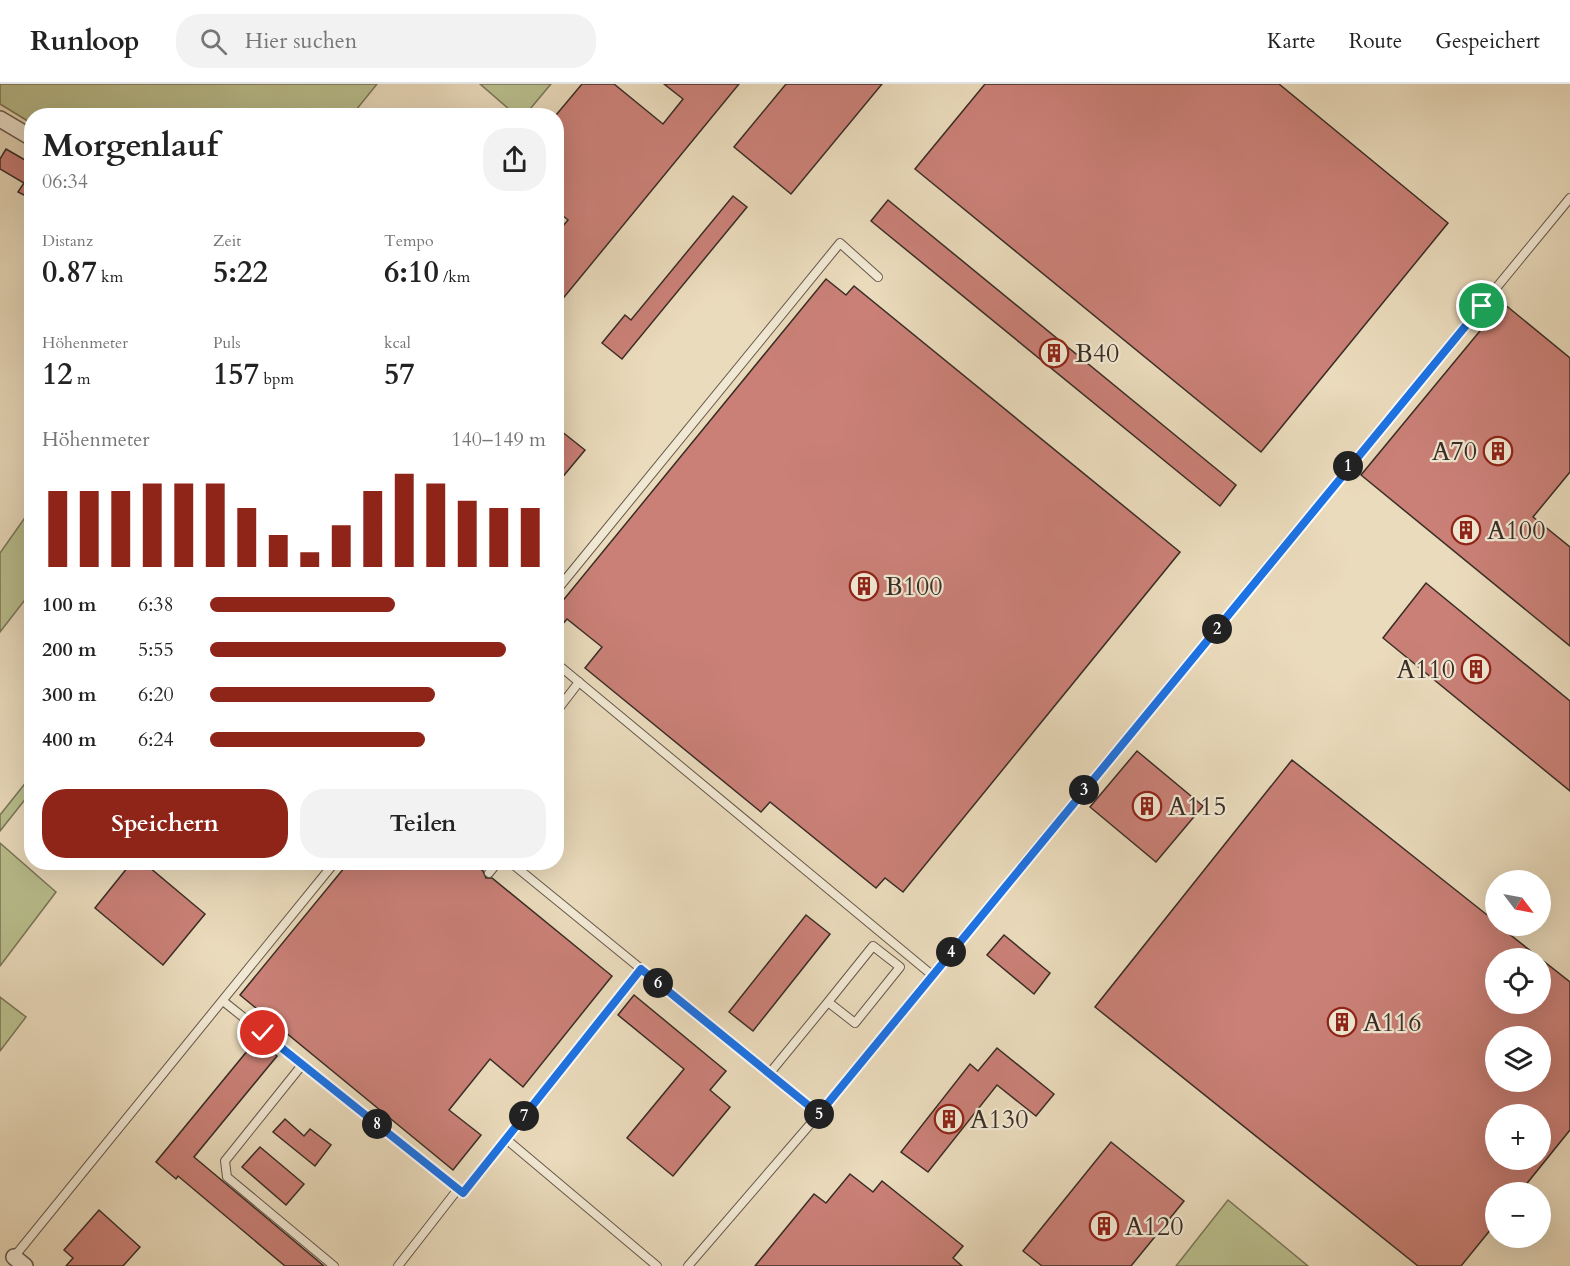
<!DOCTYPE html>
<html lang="de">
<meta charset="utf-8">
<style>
:root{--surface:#fff;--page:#f2f2f2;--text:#222;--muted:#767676;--line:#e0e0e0;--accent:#8f2418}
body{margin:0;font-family:Cardo,serif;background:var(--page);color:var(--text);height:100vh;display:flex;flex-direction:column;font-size:22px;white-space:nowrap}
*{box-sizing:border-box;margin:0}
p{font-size:20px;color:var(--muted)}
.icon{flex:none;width:33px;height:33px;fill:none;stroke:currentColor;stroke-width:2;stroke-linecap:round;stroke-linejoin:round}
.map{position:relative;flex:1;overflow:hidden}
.drawer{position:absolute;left:24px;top:24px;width:540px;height:762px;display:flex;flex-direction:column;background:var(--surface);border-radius:24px;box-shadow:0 6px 24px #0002}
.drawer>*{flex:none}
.needle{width:39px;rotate:122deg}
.buttons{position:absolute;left:1485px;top:786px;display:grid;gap:12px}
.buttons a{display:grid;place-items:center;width:66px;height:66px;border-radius:50%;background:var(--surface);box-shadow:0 6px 24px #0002;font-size:30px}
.pin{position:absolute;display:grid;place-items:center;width:51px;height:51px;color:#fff;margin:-26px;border:3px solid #fff;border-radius:50%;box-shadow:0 2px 6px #0007}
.km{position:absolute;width:30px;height:30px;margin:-15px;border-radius:50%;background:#222;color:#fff;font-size:16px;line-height:30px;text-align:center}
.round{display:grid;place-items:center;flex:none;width:63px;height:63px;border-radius:24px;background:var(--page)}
.head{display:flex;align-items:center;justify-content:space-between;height:102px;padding:0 18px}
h1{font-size:33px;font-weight:800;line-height:45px}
.stats{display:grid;grid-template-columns:repeat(3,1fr);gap:9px;height:102px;padding:6px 18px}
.stats div{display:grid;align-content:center}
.stats b{font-size:30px;font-weight:800}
.stats small{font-size:16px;font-weight:400}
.stats p{font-size:16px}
.chart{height:168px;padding:12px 18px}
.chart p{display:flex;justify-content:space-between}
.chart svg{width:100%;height:108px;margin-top:6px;stroke:var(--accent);stroke-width:6}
.button{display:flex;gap:12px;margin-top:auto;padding:12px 18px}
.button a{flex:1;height:69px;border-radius:24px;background:var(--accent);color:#fff;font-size:24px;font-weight:800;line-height:69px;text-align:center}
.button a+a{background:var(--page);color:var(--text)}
ul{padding:0 18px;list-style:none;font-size:20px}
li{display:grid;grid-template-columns:96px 72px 1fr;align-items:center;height:45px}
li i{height:15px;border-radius:8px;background:var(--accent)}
header{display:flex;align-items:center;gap:36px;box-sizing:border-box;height:84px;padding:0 30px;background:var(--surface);border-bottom:2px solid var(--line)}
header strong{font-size:28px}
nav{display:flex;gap:33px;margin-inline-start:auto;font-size:21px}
.search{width:420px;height:54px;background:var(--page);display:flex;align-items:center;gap:15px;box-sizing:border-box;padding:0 21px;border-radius:24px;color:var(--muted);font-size:22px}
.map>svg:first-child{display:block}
</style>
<header>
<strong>Runloop</strong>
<div class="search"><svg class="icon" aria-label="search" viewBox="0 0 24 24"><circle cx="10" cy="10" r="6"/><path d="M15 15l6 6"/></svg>Hier suchen</div>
<nav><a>Karte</a><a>Route</a><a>Gespeichert</a></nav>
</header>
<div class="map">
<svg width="1570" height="1182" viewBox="0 0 1570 1182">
<rect width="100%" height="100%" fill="#eadbbc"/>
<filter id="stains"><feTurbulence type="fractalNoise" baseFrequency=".00333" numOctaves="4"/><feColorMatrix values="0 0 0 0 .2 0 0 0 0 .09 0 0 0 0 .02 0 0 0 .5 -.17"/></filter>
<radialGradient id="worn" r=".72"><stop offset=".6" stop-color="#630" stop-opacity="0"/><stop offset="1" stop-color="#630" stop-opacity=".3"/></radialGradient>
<g fill="#babf8e" stroke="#7a765a" stroke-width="1.5">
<polygon points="0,0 377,0 352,31 32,32 31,39 0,20"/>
<polygon points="480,0 551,0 525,31 517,32"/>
<polygon points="31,425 31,508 0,548 0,469"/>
<polygon points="31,692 31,708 0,747 0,731"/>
<polygon points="0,759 56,808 0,882"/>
<polygon points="0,913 26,933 0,967"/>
<polygon points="1228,1116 1308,1182 1176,1182"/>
</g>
<g fill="#ca8077" stroke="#3a2d26" stroke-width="1.5" fill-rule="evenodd">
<polygon points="582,0 614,0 663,40 683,15 664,0 739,0 556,223 556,150 568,136 556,126 556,31"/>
<polygon points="786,0 882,0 791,110 734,63"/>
<polygon points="985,0 1279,0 1448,139 1261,368 915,85"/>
<polygon points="6,65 32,80 32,107 28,113 18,108 24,99 0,85 0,75"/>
<polygon points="733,112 747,123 622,275 602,259 625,231 631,236"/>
<polygon points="888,116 1236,401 1220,422 871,137"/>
<polygon points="826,195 846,211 854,202 1180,468 903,808 885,794 876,804 770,718 761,728 585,584 602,563 567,535 556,548 556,525"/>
<polygon points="1503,219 1570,274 1570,388 1533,433 1570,463 1570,562 1361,391"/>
<polygon points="556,343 585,366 556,401"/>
<polygon points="1426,499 1570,617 1570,707 1383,554"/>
<polygon points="1137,667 1203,722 1156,778 1090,723"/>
<path d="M1292,676L1496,838V842H1499L1570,898V1046L1520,1108H1496V1139L1461,1182H1418L1095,923ZM1496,874H1540V920H1496ZM1496,952H1540V998H1496ZM1496,1030H1540V1076H1496Z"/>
<polygon points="132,778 143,778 205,830 163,881 95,824"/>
<polygon points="349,778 472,778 483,787 486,794 492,794 612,892 523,1003 490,975 449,1026 481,1051 453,1086 240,911"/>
<polygon points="806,831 830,850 753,947 729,928"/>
<polygon points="1004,851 1050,889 1034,910 987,871"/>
<polygon points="634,911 726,987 710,1006 730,1023 673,1092 627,1054 684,985 618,931"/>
<polygon points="257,955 277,972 194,1073 324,1182 285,1182 178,1092 176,1095 156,1078"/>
<polygon points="997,964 1054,1010 1036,1032 997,1001 928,1088 901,1068 970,980 978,987"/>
<polygon points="285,1035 304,1052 310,1045 331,1061 315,1082 273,1048"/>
<polygon points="1111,1058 1184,1117 1131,1182 1042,1182 1023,1167"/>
<polygon points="260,1063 304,1100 286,1121 242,1083"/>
<polygon points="850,1090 873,1108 882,1097 963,1162 953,1174 962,1182 755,1182 814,1110 826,1119"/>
<polygon points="99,1126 140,1163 123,1182 66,1182 73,1174 64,1166"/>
</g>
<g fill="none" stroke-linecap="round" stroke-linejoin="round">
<g stroke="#66584c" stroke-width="10">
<g id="service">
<polyline points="556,507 840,159 878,193"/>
<polyline points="556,579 932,891 1570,114"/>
<polyline points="556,628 579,598"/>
<polyline points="510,778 819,1030"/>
<polyline points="489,789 498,778"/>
<polyline points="223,917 463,1109 641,885"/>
<polyline points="302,981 225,1077 227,1093 334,1182"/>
<polyline points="769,990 828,918 855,939 900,883 873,862 828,918"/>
<polyline points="506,1055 657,1182"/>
<polyline points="14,1173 335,778"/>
<polyline points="398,1182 458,1105"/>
<polyline points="688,1182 819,1030 932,891"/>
</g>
</g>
<g stroke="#66584c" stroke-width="18">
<g id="minor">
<polyline points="0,35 32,54"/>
<polyline points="14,1173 25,1182"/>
</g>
</g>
<use href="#service" stroke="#f1e8d3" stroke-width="8"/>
<use href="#minor" stroke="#f1e8d3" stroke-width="15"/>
</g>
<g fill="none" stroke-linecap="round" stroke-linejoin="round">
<g stroke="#fff" stroke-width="12">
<polyline id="route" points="263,949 463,1109 641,885 819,1030 1482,222"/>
</g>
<use href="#route" stroke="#1a73e8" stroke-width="8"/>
</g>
<defs>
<g id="building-ring" transform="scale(1.5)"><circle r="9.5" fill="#f1e8d3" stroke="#8f2418" stroke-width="1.5"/><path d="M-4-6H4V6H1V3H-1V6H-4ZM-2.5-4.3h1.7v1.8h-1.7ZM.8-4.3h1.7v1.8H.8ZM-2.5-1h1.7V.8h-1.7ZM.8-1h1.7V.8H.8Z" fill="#8f2418"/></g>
</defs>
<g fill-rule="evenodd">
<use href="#building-ring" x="1054" y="269"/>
<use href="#building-ring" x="1498" y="367"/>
<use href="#building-ring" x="1466" y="446"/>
<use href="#building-ring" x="864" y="502"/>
<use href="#building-ring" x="1476" y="585"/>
<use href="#building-ring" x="1147" y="722"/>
<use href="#building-ring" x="1342" y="938"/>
<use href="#building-ring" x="949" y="1035"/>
<use href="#building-ring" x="1104" y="1142"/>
</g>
<g text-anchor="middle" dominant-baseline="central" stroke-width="4.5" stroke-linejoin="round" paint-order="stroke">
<g font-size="26" fill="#3a2d26" stroke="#f1e8d3" text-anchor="start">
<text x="1075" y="269">B40</text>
<text x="1477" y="367" text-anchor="end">A70</text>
<text x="1487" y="446">A100</text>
<text x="885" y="502">B100</text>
<text x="1455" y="585" text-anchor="end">A110</text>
<text x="1168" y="722">A115</text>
<text x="1363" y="938">A116</text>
<text x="970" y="1035">A130</text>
<text x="1125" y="1142">A120</text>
</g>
</g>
<rect width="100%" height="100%" filter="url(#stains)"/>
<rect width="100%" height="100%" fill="url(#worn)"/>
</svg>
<div class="buttons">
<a><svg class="needle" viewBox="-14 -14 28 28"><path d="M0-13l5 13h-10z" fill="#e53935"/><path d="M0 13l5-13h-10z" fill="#767676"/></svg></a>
<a><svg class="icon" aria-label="locate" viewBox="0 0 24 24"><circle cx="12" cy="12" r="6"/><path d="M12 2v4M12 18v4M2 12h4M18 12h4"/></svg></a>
<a><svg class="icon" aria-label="layers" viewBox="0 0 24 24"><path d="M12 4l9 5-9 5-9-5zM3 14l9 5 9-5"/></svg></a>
<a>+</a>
<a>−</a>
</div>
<div class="pin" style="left:1482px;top:222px;background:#1e9e55"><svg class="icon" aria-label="arrive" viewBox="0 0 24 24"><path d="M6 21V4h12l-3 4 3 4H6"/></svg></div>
<div class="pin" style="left:263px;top:949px;background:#d93025"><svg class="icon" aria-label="check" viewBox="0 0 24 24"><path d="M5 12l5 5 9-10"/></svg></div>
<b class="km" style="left:1348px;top:382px">1</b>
<b class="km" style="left:1217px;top:545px">2</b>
<b class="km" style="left:1084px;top:706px">3</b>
<b class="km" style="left:951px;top:868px">4</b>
<b class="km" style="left:819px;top:1030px">5</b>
<b class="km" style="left:658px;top:899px">6</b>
<b class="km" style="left:524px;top:1032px">7</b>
<b class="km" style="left:377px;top:1040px">8</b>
<section class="drawer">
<div class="head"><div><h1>Morgenlauf</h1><p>06:34</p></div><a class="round"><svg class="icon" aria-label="share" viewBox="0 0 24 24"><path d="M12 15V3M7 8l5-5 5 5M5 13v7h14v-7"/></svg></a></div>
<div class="stats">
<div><p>Distanz</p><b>0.87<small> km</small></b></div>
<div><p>Zeit</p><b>5:22</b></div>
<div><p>Tempo</p><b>6:10<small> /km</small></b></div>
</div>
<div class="stats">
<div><p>Höhenmeter</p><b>12<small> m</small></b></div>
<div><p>Puls</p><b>157<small> bpm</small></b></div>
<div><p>kcal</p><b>57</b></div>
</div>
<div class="chart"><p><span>Höhenmeter</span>140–149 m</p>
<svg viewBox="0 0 160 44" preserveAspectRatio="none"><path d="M5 44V13M15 44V13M25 44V13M35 44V10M45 44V10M55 44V10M65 44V20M75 44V31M85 44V38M95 44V27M105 44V13M115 44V6M125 44V10M135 44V17M145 44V20M155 44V20"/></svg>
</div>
<ul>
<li><b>100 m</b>6:38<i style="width:55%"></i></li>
<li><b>200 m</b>5:55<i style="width:88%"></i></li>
<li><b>300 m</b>6:20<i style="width:67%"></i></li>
<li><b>400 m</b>6:24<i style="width:64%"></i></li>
</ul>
<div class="button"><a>Speichern</a><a>Teilen</a></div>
</section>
</div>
